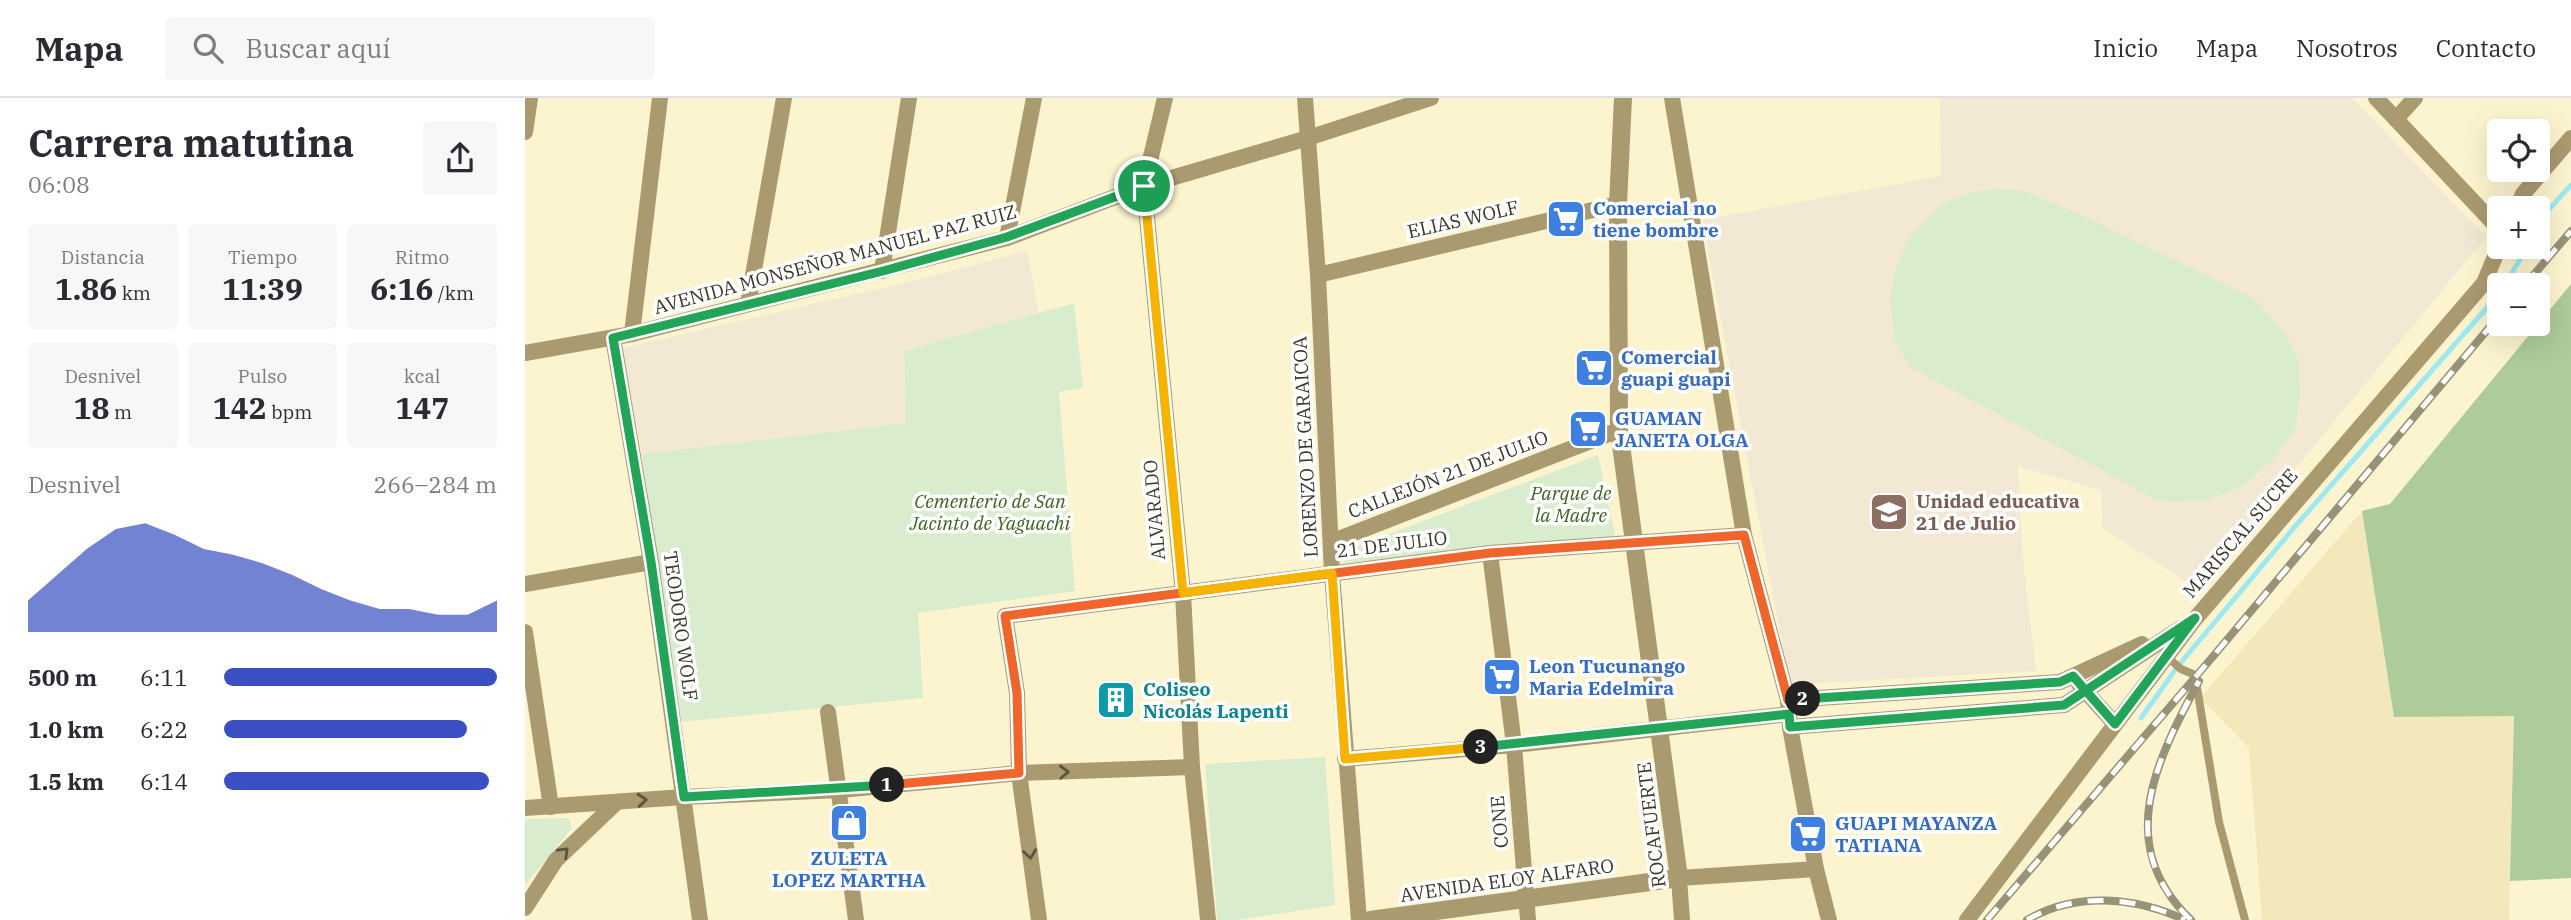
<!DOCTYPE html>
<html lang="es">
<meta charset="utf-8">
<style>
:root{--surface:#fff;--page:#f7f7f7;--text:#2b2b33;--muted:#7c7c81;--line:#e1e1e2;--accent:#394fc2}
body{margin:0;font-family:"IBM Plex Serif",serif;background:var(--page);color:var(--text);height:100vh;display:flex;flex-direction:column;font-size:26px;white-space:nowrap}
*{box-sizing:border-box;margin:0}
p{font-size:23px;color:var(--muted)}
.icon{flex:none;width:38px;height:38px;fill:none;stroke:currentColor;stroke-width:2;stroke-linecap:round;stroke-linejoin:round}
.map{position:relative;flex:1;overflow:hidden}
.details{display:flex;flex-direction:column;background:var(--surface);width:525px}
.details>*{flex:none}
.controls{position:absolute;left:1962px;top:21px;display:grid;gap:14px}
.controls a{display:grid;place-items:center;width:63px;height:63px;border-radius:7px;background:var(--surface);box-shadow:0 7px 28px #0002;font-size:35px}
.pin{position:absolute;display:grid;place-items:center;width:60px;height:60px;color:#fff;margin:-30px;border:4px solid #fff;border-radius:50%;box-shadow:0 2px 7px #0007}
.km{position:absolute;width:35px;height:35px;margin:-18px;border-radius:50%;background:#222;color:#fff;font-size:19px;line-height:35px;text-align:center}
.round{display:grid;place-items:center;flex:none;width:74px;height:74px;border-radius:7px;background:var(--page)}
.summary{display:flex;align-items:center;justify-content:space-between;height:119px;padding:0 28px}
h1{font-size:38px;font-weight:700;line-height:52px}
.stats{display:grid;grid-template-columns:repeat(3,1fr);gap:10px;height:119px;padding:7px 28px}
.stats div{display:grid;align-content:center;border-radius:7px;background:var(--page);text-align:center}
.stats b{font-size:30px;font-weight:700}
.stats small{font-size:19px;font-weight:400}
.stats p{font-size:19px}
.chart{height:196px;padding:14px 28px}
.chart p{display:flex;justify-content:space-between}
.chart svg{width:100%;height:126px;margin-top:7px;fill:var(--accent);opacity:.7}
ul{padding:0 28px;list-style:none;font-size:23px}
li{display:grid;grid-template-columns:112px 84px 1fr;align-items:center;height:52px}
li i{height:18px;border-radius:9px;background:var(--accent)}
header{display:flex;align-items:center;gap:42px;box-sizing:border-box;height:98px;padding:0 35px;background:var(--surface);border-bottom:2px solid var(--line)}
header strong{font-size:33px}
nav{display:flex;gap:38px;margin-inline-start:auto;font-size:24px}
.search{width:490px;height:63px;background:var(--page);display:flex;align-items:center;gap:18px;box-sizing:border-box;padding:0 24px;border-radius:7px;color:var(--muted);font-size:26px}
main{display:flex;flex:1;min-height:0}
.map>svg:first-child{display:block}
</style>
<header>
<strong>Mapa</strong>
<div class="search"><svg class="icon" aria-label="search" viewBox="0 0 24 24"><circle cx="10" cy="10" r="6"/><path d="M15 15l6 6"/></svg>Buscar aquí</div>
<nav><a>Inicio</a><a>Mapa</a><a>Nosotros</a><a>Contacto</a></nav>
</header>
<main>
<section class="details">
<div class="summary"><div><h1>Carrera matutina</h1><p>06:08</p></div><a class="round"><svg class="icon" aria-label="share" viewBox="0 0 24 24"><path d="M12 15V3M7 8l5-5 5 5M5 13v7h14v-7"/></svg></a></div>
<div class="stats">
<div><p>Distancia</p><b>1.86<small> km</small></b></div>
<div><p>Tiempo</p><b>11:39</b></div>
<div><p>Ritmo</p><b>6:16<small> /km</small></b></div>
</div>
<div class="stats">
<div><p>Desnivel</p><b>18<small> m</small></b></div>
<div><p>Pulso</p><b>142<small> bpm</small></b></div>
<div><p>kcal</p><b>147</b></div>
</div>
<div class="chart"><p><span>Desnivel</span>266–284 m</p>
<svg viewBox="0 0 160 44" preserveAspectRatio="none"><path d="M0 44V33L10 24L20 15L30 8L40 6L50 10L60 15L70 17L80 20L90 24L100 29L110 33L120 36L130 36L140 38L150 38L160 33V44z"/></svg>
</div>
<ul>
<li><b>500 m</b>6:11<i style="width:100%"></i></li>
<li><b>1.0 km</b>6:22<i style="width:89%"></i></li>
<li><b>1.5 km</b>6:14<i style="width:97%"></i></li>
</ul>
</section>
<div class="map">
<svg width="2046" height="822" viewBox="0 0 2046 822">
<rect width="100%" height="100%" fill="#fcf4cf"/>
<polygon fill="#f2e8bb" points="1837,413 1869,619 1989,617 1984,822 1737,822 1724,650 1675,600"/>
<g fill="#f3e8d3">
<polygon points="1415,0 1827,0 1961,139 1672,490 1577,430 1576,392 1493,368 1498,462 1511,573 1265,587 1177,122 1416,78"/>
<polygon points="502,153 514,215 379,253 381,325 117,356 97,250 371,187"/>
</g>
<g fill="#d9eccd">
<polygon points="1472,91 1500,93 1563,120 1730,201 1760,235 1774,263 1775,296 1770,331 1748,362 1716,389 1681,402 1647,404 1630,401 1385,269 1370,243 1365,201 1371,169 1385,138 1417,106 1444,95"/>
<polygon points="549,205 558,290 534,294 550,493 393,515 398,600 154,624 117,356 381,325 379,253"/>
<polygon points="1073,357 1090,438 819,465 816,454"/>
<polygon points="800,659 810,807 712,822 692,822 680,666"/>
<polygon points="43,720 47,730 0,787 0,721"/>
</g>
<polygon fill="#aecb9a" points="2046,186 2046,780 1985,783 1989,618 1869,619 1837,413 1865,406"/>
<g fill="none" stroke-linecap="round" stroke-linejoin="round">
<g stroke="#9ee9f1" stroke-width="5">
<polyline points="2012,129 2019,117 2046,87"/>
<polyline points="1980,187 2002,149"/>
<polyline points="1616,620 1653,568 1767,432 1974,196"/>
</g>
<polyline stroke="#aa9a70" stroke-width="8" points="1640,557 1656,571 1670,577 1694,724 1720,822"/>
<g stroke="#aa9a70" stroke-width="16">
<polyline points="640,0 619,88 658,495 667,669 683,822"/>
<polyline points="780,0 793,177 807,475 834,822"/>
<polyline points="1147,0 1219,437 1263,602 1265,629 1291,771 1304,822"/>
<polyline points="1851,0 1974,131"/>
<polyline points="1871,21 1890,0"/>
<polyline points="0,34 5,0"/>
<polyline points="1992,110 1998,96 2046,40"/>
<polyline points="482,140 509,0"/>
<polyline points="357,173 384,0"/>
<polyline points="793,177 1093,106"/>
<polyline points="223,206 259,0"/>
<polyline points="107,236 135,0"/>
<polyline points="88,240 126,464 175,822"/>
<polyline points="0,255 107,236 482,140 619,88 783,40 906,0"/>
<polyline points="806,444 1094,332"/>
<polyline points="965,455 989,647 1003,822"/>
<polyline points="0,486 126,464"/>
<polyline points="0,534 26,709"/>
<polyline points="1554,586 1590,626"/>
<polyline points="1263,602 1535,584 1617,546"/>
<polyline points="303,614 331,822"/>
<polyline points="1265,629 1539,607 1656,530"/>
<polyline points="820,661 989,647 1264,616"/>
<polyline points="0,710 159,699 315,692 494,675 667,669"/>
<polyline points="0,810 31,762 91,705"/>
<polyline points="514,822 494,675 492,595 480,518 965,455 1219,437"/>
<polyline points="1157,822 1154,780 1291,771"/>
<polyline points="1442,822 1670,521 1959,185 1974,149"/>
</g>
<polyline stroke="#aa9a70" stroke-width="18" points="845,822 1154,780 1094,332 1093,106 1098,0"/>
<g stroke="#979278" stroke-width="8">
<g id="rail">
<polyline points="2000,187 2046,133"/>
<polyline points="1462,822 1685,562 1974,218"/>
<path d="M1502,822C1551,793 1611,799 1660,822"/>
<path d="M1666,822C1588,747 1631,663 1674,583"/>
</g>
</g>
<use href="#rail" stroke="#fff" stroke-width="5" stroke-dasharray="16" stroke-linecap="butt"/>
</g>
<defs><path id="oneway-chevron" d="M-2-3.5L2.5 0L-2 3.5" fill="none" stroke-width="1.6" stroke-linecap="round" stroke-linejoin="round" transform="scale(1.75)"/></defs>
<g stroke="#5b543d">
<use href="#oneway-chevron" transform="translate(539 674) rotate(-2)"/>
<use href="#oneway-chevron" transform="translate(117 702) rotate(-5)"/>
<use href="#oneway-chevron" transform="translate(39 754) rotate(-44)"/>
<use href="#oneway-chevron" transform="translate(505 756) rotate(82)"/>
</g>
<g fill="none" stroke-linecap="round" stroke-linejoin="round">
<g stroke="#fff" stroke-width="14">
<polyline id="split-1" points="362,687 159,699 126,464 88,240 358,173 482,139 619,88"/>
</g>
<g stroke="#fff" stroke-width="14">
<polyline id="split-2" points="362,687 494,675 492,595 480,518 965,455 1219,437 1263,602 1278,601"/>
</g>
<g stroke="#fff" stroke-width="14">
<path id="split-3" d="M956,649L1264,616L1265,629L1539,607C1582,578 1626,549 1670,520L1590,626L1548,578L1535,584L1278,601"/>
</g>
<g stroke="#fff" stroke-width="14">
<polyline id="split-4" points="619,88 658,495 807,475 820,661 956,649"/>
</g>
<use href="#split-1" stroke="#22a559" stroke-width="9"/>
<use href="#split-2" stroke="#f0652b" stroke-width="9"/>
<use href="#split-3" stroke="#22a559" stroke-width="9"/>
<use href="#split-4" stroke="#f5b400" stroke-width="9"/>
</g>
<defs>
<g id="supermarket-square" transform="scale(2.0125)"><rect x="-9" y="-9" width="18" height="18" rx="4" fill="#3f7fe0" stroke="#fff"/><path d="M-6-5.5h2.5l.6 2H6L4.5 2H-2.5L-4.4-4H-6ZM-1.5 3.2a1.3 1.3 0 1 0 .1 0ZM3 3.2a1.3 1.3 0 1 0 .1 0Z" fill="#fff"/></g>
<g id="school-square" transform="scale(2.0125)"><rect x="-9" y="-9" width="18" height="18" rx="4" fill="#8d6e63" stroke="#fff"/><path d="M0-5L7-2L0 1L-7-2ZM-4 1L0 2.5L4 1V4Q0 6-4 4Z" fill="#fff"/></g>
<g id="building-square" transform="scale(2.0125)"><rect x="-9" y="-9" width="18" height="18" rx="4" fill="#0f9aa8" stroke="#fff"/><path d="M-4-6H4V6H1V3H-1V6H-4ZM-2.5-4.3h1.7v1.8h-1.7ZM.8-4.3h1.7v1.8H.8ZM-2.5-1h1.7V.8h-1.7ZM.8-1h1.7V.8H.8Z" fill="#fff"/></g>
<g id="shop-square" transform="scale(2.0125)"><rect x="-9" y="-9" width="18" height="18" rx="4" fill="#3f7fe0" stroke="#fff"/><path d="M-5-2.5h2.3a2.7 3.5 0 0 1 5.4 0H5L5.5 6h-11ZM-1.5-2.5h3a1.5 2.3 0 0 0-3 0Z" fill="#fff"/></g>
</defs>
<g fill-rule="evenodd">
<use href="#supermarket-square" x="1041" y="121"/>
<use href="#supermarket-square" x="1069" y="270"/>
<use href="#supermarket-square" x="1063" y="331"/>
<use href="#school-square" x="1364" y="414"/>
<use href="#supermarket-square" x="977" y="579"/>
<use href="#building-square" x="591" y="602"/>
<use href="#shop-square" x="324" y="725"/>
<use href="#supermarket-square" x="1283" y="736"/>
</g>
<g text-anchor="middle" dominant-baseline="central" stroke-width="7" stroke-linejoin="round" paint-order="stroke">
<g font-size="19" font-weight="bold" fill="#366cbe" stroke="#fff" text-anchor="start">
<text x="1068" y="110">Comercial no<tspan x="1068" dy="22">tiene bombre</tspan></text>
<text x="1096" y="259">Comercial<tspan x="1096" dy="22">guapi guapi</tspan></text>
<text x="1090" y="320">GUAMAN<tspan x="1090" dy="22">JANETA OLGA</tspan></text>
<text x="1004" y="568">Leon Tucunango<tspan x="1004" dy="22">Maria Edelmira</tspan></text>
<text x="1310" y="725">GUAPI MAYANZA<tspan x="1310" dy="22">TATIANA</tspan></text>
<text x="324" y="760" text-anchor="middle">ZULETA<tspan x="324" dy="22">LOPEZ MARTHA</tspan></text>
</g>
<g font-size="19" fill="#393627" stroke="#fff">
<text transform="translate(938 121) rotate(-13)">ELIAS WOLF</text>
<text transform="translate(310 161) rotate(-15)">AVENIDA MONSEÑOR MANUEL PAZ RUIZ</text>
<text transform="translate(780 349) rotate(-93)">LORENZO DE GARAICOA</text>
<text transform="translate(923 376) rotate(-21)">CALLEJÓN 21 DE JULIO</text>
<text transform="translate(629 412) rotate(-95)">ALVARADO</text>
<text transform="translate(1715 435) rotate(-49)">MARISCAL SUCRE</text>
<text transform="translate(867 446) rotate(-7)">21 DE JULIO</text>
<text transform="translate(156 528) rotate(82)">TEODORO WOLF</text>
<text transform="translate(974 724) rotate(-95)">CONE</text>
<text transform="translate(1126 727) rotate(-97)">ROCAFUERTE</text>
<text transform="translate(982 782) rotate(-8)">AVENIDA ELOY ALFARO</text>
</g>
<g font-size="19" font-style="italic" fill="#3e621f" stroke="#fff">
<text x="1046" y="395">Parque de<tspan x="1046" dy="22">la Madre</tspan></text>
<text x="465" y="403">Cementerio de San<tspan x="465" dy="22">Jacinto de Yaguachi</tspan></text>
</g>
<g font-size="19" font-weight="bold" fill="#785e54" stroke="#fff" text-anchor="start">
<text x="1391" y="403">Unidad educativa<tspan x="1391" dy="22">21 de Julio</tspan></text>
</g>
<g font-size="19" font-weight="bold" fill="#0d838f" stroke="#fff" text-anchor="start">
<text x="618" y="591">Coliseo<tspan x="618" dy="22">Nicolás Lapenti</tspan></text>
</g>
</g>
</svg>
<div class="controls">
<a><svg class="icon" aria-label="locate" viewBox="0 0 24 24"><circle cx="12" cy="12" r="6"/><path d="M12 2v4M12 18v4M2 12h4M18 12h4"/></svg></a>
<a>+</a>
<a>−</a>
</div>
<div class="pin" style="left:619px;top:88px;background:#1e9e55"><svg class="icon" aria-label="arrive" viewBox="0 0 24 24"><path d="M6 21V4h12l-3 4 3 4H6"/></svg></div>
<b class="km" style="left:362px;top:687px">1</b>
<b class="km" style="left:1278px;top:601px">2</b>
<b class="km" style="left:956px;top:649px">3</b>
</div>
</main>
